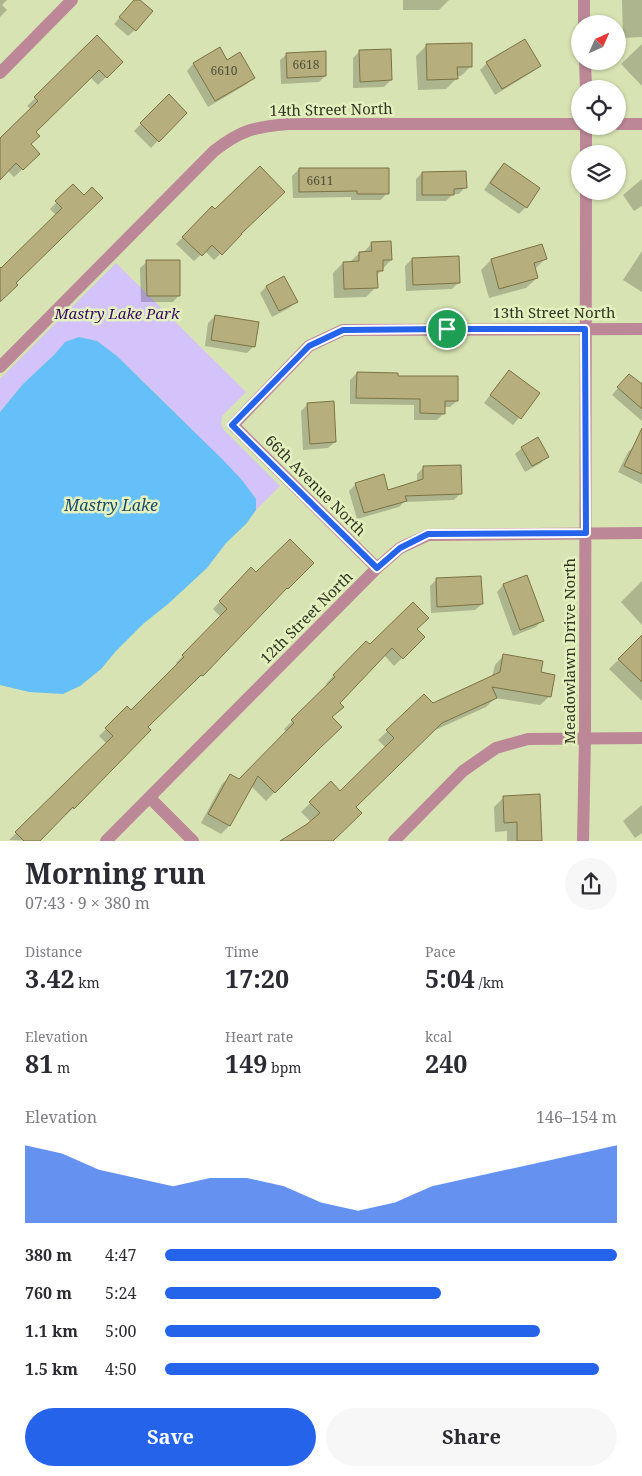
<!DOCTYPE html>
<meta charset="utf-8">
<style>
:root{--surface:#fff;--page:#f7f7f7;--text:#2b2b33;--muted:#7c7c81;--accent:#2563eb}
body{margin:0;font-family:"Noto Serif",serif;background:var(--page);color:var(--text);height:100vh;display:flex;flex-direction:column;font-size:19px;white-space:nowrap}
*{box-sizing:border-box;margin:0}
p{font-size:16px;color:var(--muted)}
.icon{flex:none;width:28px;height:28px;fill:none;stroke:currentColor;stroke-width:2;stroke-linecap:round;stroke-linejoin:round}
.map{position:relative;height:841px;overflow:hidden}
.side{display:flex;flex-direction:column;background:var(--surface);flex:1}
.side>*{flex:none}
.needle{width:32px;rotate:45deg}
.controls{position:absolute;left:571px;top:15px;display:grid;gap:10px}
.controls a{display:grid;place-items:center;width:55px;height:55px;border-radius:50%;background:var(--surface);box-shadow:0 1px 4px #0004;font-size:25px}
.pin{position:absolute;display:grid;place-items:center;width:42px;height:42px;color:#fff;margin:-21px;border:2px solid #fff;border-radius:50%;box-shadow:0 1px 5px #0007}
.round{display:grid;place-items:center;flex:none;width:52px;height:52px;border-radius:26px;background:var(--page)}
.summary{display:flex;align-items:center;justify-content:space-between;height:85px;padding:0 25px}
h1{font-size:28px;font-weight:700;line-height:38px}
.stats{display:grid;grid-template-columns:repeat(3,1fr);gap:8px;height:85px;padding:5px 25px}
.stats div{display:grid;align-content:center}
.stats b{font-size:25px;font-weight:700}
.stats small{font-size:14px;font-weight:400}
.stats p{font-size:14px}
.chart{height:140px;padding:10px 25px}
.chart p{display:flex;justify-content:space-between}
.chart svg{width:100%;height:90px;margin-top:5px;fill:var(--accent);opacity:.7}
.cta{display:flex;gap:10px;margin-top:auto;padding:10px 25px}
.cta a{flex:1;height:58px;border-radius:30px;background:var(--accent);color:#fff;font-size:20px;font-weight:700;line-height:58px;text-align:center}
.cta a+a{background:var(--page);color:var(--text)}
ul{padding:0 25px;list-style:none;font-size:16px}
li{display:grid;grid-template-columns:80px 60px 1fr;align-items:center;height:38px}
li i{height:12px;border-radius:6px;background:var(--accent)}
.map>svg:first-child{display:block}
</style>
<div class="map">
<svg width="642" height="841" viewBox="0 0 642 841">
<rect width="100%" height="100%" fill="#d7e3b2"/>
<polygon fill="#d4c3fa" points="116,263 246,392 222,416 221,424 224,430 280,486 256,510 256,499 242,480 146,384 117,356 96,341 79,337 65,343 55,354 23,384 0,412 0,379"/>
<polygon fill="#65bff9" points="79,337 97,341 117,356 223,460 242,480 256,499 256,510 246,524 226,543 207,568 168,604 143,624 116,651 101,669 80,686 63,694 29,692 0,685 0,412 23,384 55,354 65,342"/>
<g fill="#0003">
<polygon points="0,0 7,0 2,5 7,10 0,17"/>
<polygon points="135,0 138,0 135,30 128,36 114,24"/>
<polygon points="403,0 449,0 439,10 403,10"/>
<polygon points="622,0 642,0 642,37 623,38"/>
<polygon points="97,37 121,62 98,85 90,77 34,132 29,144 39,154 14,177 7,170 0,178 0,140 31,109 27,106"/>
<polygon points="642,44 642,86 621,64"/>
<polygon points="426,46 471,66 461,76 456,76 456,79 446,89 418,90 416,56"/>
<polygon points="219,49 226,62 254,77 247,84 208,107 187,71 193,64"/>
<polygon points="360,51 391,80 384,87 353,88 353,58"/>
<polygon points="287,54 325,76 319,82 281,84 280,60"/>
<polygon points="487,63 539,66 532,72 495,95 480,70"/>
<polygon points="169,96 185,113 151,148 134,131"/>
<polygon points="504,164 539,188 526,207 519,214 484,190 497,171"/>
<polygon points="299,169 387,193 381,200 351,200 351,197 293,198 292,176"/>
<polygon points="422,173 465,187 459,194 453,194 446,201 416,201 416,179"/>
<polygon points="642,179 642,206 634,211 623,195"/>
<polygon points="73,186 84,197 0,301 0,269 1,270 56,215 50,209"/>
<polygon points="212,208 240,234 214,260 205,251 194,261 176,244"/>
<polygon points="372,243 391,260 376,276 376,287 366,297 334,298 333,273 343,263 349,263 359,253 363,253"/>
<polygon points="642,251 642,292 623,280"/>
<polygon points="412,259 459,282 452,289 406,291 405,266"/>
<polygon points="545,259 534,270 537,278 526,288 489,298 481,270 491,260"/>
<polygon points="147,262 179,295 173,302 141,302 140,268"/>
<polygon points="284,278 296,302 289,308 272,317 260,293 266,287"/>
<polygon points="215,316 254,346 247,353 205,346 208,323"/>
<polygon points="509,371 539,394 513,425 484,403"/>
<polygon points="357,373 396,377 457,401 450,407 444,407 444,413 437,420 414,420 414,405 350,404 350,380"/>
<polygon points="623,382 640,384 642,382 642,421 612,395"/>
<polygon points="308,404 335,442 328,448 303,450 301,411"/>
<polygon points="635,446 642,450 642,484 618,472 628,452"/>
<polygon points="522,448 547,456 541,463 525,472 515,454"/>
<polygon points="424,467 461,493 454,500 404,502 399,507 357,519 349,491 356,484 387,491 417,482 417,474"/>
<polygon points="312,563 280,595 279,594 195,682 193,681 146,727 149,730 73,808 66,815 65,814 38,841 9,840 107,744 99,736 127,708 131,712 178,665 176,663 221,617 213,609 243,576"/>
<polygon points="526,577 542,620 536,627 513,636 497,592 503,585"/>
<polygon points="436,580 482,604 475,610 431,613 430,586"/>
<polygon points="642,581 642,625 621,602"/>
<polygon points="416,629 423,637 394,666 384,655 338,703 311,755 266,801 251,786 229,826 221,834 201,823 222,784 231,776 239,780 286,732 284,729 328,686 326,684 357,650"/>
<polygon points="639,640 642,644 642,701 609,669"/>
<polygon points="504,655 540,673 550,696 540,705 495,698 486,707 431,732 355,807 332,841 282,841 311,822 301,812 331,783 340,792 386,748 378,740 424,696 433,704 492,677 495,665"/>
<polygon points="504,797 541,841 507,841 507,831 495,832 494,807"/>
<polygon points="642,805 642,833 635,838 623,821"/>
</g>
<g fill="#b7ae7d" stroke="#7c7344">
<polygon points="134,0 140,0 153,11 136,31 119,17"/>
<polygon points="97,35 123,62 107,78 99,70 36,132 40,136 31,144 40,154 23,170 16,163 0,180 0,138 38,101 34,97"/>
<polygon points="525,39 541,66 502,89 486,62"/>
<polygon points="472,43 472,67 457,67 458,79 427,80 426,44"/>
<polygon points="220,47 227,60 240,52 255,78 215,101 193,63"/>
<polygon points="391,49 392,80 360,82 359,50"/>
<polygon points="326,51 326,76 287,78 286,53"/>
<polygon points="169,94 187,113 159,142 140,123"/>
<polygon points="504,163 540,188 527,208 490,183"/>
<polygon points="260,166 285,192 241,234 242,234 222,255 212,245 202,256 182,237 212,206 215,209"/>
<polygon points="299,168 389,168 389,194 357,194 357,191 299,192"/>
<polygon points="466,171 467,188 454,189 454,195 422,195 422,172"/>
<polygon points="73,184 84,195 92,187 103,198 16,283 18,285 0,302 0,267 1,268 62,208 55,201"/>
<polygon points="391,241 392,260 383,260 383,271 377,271 378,288 344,289 343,262 359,261 359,252 372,251 371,242"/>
<polygon points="542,244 547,259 534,263 538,278 499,289 491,259"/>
<polygon points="459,256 460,283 413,285 412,258"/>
<polygon points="146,260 180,260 180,296 147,296"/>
<polygon points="284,276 298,302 279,311 266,286"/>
<polygon points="215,315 259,322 255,347 211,340"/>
<polygon points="509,370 540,393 521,419 490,395"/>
<polygon points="357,372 398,373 398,376 458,376 458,401 445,401 445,414 420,413 420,399 356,398"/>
<polygon points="629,374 642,384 642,409 617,387"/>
<polygon points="334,401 336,442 310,444 307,403"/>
<polygon points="642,428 642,474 624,466"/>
<polygon points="538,437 549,457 532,466 521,447"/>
<polygon points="461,465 462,494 405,496 407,501 364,513 355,483 384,474 388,490 423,479 423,466"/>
<polygon points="290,539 314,563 288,589 287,588 203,676 201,675 148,727 151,730 74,809 73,807 40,841 24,841 15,832 113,736 105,728 127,706 131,710 184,657 182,655 227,609 219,601 251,567 256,572"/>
<polygon points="527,575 544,621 520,630 503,584"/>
<polygon points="481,576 483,604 437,607 436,578"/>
<polygon points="413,602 429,618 417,629 425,637 403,659 392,648 340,703 344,707 332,717 342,727 319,749 275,793 258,776 230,826 208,814 230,774 239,779 294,723 291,720 335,677 333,675 366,641 370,644"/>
<polygon points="642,635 642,682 618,659"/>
<polygon points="503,654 543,661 541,672 555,675 551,697 492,687 497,698 442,723 356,807 362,813 333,841 280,841 307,824 320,813 309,802 331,781 340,791 394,738 386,730 424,694 433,703 500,672"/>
<polygon points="540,794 542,841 517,841 517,822 504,823 503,796"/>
</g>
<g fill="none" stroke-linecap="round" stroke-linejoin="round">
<g stroke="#bc8898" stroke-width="12">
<polyline points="584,0 584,24"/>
<polyline points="585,61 586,89"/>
<polyline points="0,73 72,0"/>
<polyline points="618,124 642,124"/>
<polyline points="586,154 586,126"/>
<path d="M0,367L214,151C241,130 254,127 288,124H580"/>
<polyline points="377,568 233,425 309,346 343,330 642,329"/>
<polyline points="150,798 193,841"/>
<polyline points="106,841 377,568 400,548 428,535 642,533"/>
<polyline points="394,841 463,771 496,748 528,739 642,738"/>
<polyline points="583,841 585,738 586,191"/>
</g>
</g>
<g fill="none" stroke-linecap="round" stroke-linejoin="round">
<g stroke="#fff" stroke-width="10">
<polygon id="route" points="447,329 585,329 586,533 428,534 400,548 377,568 232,425 309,346 343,330"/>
</g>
<use href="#route" stroke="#2563eb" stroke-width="6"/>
</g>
<g text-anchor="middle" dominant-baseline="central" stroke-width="5" stroke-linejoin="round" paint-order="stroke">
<g font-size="12" fill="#525238">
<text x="306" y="64">6618</text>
<text x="224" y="70">6610</text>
<text x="320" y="180">6611</text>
</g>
<g font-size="15" fill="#303421" stroke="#e4f1bf">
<text transform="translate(331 109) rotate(-1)">14th Street North</text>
<text x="554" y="312">13th Street North</text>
<text transform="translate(316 485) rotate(45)">66th Avenue North</text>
<text transform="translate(306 617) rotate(-45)">12th Street North</text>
<text transform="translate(569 651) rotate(-90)">Meadowlawn Drive North</text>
</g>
<g font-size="15" font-style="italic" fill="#370865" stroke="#e4f1bf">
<text x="117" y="313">Mastry Lake Park</text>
</g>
<g font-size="16" font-style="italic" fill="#1c4c6a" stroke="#e4f1bf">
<text x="111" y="505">Mastry Lake</text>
</g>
</g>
</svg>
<div class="controls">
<a><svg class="needle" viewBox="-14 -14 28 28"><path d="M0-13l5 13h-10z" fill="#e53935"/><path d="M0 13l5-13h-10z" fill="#7c7c81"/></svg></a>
<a><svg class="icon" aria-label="locate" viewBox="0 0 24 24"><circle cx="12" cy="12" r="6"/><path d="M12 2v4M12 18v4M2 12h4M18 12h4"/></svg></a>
<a><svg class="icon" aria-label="layers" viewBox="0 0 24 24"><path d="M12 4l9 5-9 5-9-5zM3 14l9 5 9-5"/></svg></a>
</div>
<div class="pin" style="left:447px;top:329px;background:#1e9e55"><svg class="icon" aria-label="arrive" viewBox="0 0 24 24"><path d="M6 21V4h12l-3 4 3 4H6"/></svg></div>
</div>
<section class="side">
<div class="summary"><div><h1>Morning run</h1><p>07:43 · 9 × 380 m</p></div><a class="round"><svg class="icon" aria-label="share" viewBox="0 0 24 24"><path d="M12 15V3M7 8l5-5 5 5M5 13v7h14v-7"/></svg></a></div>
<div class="stats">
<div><p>Distance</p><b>3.42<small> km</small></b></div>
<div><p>Time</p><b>17:20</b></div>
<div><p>Pace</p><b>5:04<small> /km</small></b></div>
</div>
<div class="stats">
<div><p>Elevation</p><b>81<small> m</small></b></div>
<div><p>Heart rate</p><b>149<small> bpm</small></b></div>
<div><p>kcal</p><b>240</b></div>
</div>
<div class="chart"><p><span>Elevation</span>146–154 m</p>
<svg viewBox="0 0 160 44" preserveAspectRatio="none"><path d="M0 44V6L10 10L20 18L30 22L40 26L50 22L60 22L70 26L80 34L90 38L100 34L110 26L120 22L130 18L140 14L150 10L160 6V44z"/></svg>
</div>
<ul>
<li><b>380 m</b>4:47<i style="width:100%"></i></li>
<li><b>760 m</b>5:24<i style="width:61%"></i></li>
<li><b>1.1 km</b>5:00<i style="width:83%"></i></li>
<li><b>1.5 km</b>4:50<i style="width:96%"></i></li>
</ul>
<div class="cta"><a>Save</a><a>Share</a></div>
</section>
